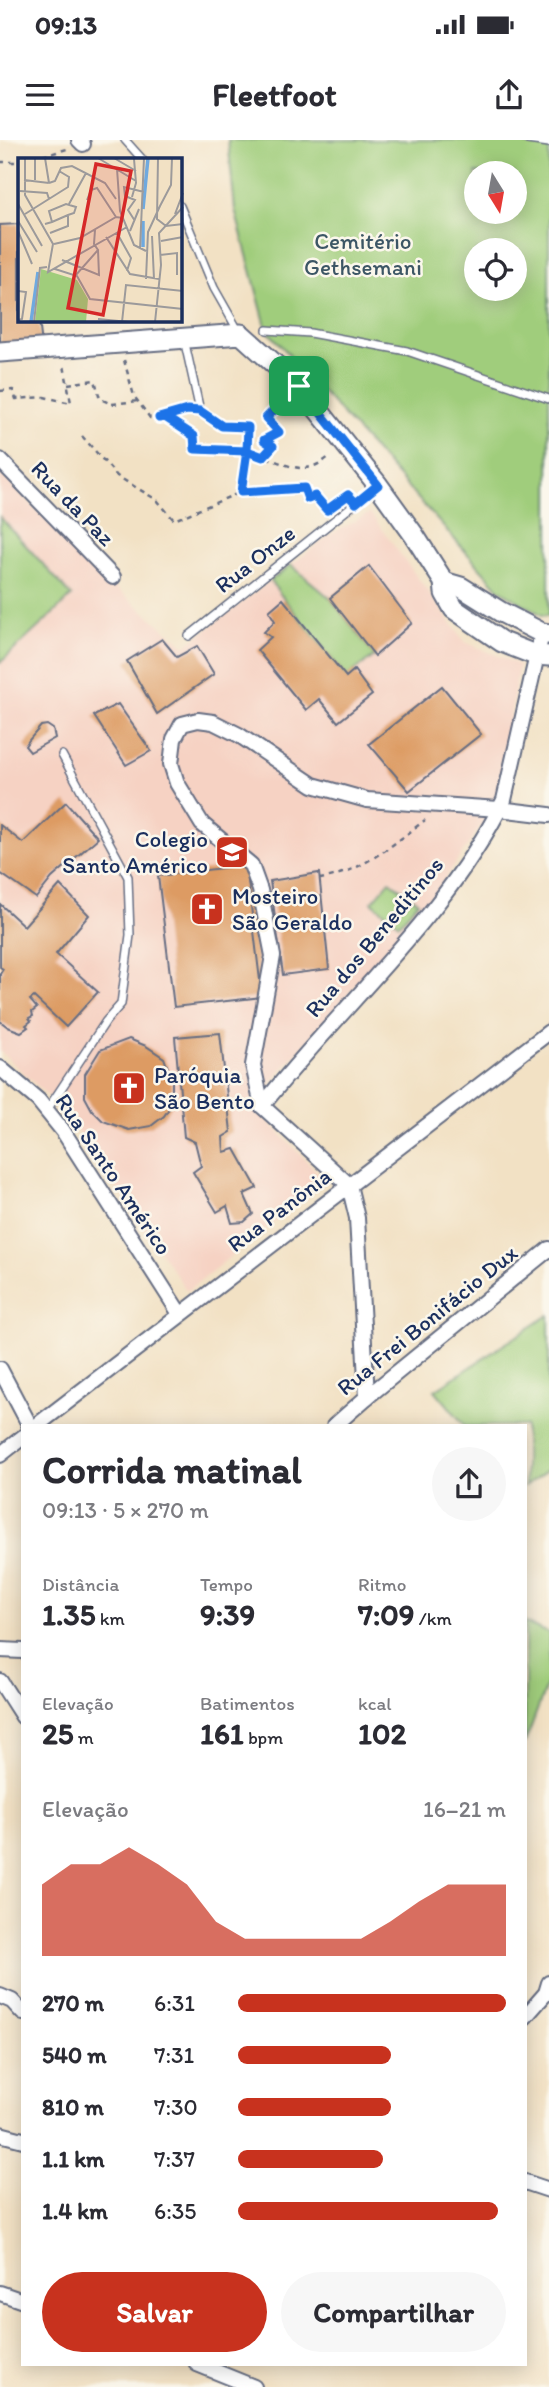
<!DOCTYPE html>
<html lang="pt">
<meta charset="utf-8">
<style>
:root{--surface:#fff;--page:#f7f7f7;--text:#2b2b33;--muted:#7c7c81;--accent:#c8321e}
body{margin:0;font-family:Itim,sans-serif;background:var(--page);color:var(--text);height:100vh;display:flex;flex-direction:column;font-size:26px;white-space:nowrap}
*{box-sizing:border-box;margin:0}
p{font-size:23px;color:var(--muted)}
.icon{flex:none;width:38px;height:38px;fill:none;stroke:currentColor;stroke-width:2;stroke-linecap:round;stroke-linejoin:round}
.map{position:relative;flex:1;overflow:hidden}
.drawer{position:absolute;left:21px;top:1284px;width:506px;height:942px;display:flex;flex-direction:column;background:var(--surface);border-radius:0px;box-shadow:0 4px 18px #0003}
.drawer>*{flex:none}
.needle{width:46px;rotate:169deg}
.tools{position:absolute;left:464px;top:21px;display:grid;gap:14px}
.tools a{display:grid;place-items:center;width:63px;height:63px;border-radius:50%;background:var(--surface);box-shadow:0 4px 18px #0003;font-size:35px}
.pin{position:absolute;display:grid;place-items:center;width:60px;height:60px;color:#fff;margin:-30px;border-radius:14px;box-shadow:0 4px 10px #0006}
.round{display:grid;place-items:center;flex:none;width:74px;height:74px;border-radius:37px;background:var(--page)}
.head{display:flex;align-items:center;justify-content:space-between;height:119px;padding:0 21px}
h1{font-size:38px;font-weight:800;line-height:52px}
.metrics{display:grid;grid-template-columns:repeat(3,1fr);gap:10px;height:119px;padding:7px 21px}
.metrics div{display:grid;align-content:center}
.metrics b{font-size:30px;font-weight:800}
.metrics small{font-size:19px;font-weight:400}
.metrics p{font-size:19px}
.chart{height:196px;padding:14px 21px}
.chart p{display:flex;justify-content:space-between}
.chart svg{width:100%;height:126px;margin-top:7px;fill:var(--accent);opacity:.7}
.cta{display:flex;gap:14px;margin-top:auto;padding:14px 21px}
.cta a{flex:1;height:80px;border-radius:42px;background:var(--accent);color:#fff;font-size:28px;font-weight:800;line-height:80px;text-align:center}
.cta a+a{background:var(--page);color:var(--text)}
ul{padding:0 21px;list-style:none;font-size:23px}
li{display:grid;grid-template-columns:112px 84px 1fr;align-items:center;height:52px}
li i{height:18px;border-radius:9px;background:var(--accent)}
.status{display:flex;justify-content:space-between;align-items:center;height:49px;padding:0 35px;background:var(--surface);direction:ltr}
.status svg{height:19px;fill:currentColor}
header{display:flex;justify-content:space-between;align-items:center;height:91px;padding:0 21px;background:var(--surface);font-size:32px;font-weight:800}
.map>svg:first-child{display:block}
</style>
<div class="status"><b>09:13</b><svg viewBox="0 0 49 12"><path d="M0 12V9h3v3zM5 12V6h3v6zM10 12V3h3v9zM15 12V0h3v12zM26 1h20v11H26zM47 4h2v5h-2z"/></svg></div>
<header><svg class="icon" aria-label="menu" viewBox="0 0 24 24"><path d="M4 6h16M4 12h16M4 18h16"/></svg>Fleetfoot<svg class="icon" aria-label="share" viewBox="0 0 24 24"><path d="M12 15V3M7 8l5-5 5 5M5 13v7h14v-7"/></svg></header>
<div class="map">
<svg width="549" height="2247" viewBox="0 0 549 2247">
<rect width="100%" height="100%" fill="#fbf7ec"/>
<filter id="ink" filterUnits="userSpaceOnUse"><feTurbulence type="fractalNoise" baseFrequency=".0143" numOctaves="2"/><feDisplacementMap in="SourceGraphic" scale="14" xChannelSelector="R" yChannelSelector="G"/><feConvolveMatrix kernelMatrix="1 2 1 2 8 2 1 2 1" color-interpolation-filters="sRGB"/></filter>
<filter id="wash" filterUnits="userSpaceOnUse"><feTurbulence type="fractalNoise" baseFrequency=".00686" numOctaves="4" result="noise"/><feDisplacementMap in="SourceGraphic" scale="28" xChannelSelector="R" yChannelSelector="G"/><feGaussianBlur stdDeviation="1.57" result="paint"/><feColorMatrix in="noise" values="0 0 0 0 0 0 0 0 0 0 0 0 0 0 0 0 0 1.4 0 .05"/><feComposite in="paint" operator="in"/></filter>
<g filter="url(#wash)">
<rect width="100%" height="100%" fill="#f2e1c4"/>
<polygon fill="#f6d2c3" points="0,333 110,443 185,506 330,395 370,373 465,502 519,525 495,665 432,758 256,960 264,977 326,1041 187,1151 63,970 0,911"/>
<g fill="#a0cd7b" stroke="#5e7e6c" stroke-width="2" fill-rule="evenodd">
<path d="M228,0H549V476L542,475L500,450L267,190L235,70ZM476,33H514V72H476ZM476,110H514V149H476Z"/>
<polygon points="0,377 72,456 0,523"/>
<polygon points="291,425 330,458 375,516 346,537 270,441"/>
<polygon points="390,741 418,762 399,784 372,762"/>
<polygon points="549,1175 549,1329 525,1346 525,1286 465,1286 435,1250"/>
<polygon points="525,1483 549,1493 549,1538 525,1603"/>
</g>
<g id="blocks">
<g fill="#dd9b63">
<polygon points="19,84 19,180 39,180 42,205 0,209 0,85"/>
<polygon points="369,426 412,483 375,516 330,458"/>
<polygon points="283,459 346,537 354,530 372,555 338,582 319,559 306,570 257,510 271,497 264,492 275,481 269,471"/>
<polygon points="162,499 177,517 197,506 214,534 157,574 127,521"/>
<polygon points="442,546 481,594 409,651 369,604"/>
<polygon points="118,564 151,611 126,625 94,576"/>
<polygon points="47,585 53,589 55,598 30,612 25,606 29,600 41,586"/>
<polygon points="66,662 98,698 52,738 36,758 0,733 0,685 23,703"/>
<polygon points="246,725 262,857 174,867 158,736"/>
<polygon points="319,733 329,829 283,835 270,741"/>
<polygon points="60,745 89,775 56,814 98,852 66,887 34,857 30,860 37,868 32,872 33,876 29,878 31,881 26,885 28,887 21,892 8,887 0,881 0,834 3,829 0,827 0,764 24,786"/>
<polygon points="220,893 231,992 223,997 224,1012 235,1009 257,1048 244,1054 253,1074 244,1082 232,1083 227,1066 217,1072 193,1032 201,1026 195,1002 184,997 175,897"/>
<polygon points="129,899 146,906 164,918 172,939 172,964 164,976 151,986 129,990 103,981 92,970 85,957 85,934 100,910"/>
</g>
</g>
</g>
<g filter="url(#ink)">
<use href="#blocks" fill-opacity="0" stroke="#666d82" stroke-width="2"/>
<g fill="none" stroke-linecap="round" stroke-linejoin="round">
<g stroke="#666d82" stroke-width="10">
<g id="lane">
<polyline points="125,0 142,19"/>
<polyline points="527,0 549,3"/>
<polyline points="180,66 214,148 239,192"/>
<polyline points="267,190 310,193 407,211 549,259"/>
<polyline points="184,199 200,271"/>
<polyline points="189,496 377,346"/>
<polyline points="47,970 106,881 121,864 130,795 128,737 62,615"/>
</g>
</g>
<g stroke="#666d82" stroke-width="18">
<g id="street">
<polyline points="79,0 83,4"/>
<polyline points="0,320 113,437"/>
<polyline points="0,928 38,960 63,991 180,1174"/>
<polyline points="262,966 253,925 273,816 260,750 251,725 202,684 177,643 171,624 174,599 182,584 198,580 213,582 239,595 313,645 367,660 499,669 549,675"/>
<polyline points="0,1229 30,1286"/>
<path d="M367,1257L357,1078L349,1045L262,966C341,866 448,774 504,660L542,493"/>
<polyline points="36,1286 549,892"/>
<polyline points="334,1286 367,1257 549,1109"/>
<polyline points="0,1315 23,1297"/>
<polyline points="0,1510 23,1511"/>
<polyline points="0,1541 23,1577"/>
<polyline points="0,1856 12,1861 23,1873"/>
<polyline points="525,1877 546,1853 549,1843"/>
<polyline points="0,1994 23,2000"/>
<polyline points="525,2042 549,2050"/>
<polyline points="0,2153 23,2161"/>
<polyline points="197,2224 254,2247"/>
</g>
</g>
<g stroke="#666d82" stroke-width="23">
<g id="secondary">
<polyline points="0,212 241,194 299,246 378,345 414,395 444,442 445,453 454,469 502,502 535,515 549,516"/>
<polyline points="444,442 461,447 501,472 542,493 549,494"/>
</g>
</g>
<g stroke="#666d82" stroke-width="2.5" stroke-dasharray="5 5" stroke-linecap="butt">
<polyline points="33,19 67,9"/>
<polyline points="0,22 19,22"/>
<path d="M124,220L134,256L150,278L165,277L194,296L195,309C212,309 229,309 245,311C278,316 300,344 331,315"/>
<polyline points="68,244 95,240 100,259 112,264 138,261"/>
<polyline points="0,251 13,250 16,259 44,257 71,263 64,225"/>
<polyline points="159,278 186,270"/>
<polyline points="82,296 117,336 157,360 174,380 241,352 247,311 248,287 222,287 208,276"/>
<polyline points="263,317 273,306 264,300 279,292 266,278 286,258"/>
<polyline points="241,352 304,348 308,359 315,356 326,369"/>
<path d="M319,739C360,733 393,705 425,680"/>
</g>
<use href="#lane" stroke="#fff" stroke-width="7"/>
<use href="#street" stroke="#fff" stroke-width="14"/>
<use href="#secondary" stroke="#fff" stroke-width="19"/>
</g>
</g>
<g fill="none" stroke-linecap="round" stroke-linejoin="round" filter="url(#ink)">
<g stroke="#fff" stroke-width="14">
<polyline id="route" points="299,246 266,278 279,292 264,300 273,306 263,317 247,311 195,309 194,296 165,277 159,278 187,270 200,271 222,286 248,287 247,311 241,352 304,348 308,359 315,356 327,370 348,355 356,363 378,345 299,246"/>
</g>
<use href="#route" stroke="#1a73e8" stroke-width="9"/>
</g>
<defs>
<g id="school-square" transform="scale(1.75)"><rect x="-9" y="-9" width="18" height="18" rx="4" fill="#c8321e" stroke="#fbf7ec"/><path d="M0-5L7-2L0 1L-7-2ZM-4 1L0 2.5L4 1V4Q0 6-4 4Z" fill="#fff"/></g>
<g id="church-square" transform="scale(1.75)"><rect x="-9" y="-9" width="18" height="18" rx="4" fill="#c8321e" stroke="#fbf7ec"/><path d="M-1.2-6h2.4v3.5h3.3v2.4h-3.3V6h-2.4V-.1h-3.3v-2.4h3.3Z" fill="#fff"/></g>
</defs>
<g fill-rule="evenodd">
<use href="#school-square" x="232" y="712"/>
<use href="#church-square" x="207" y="769"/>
<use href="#church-square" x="129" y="948"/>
</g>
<g text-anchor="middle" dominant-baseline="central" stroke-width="5" stroke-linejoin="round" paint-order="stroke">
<g font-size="23" fill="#3c5665" stroke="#fbf7ec">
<text x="363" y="101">Cemitério<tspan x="363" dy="26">Gethsemani</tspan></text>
</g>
<g font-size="23" fill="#1b2f5e" stroke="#fbf7ec">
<text transform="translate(73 363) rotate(46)">Rua da Paz</text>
<text transform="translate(255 419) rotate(-38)">Rua Onze</text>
<text transform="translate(374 797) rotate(-50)">Rua dos Beneditinos</text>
<text transform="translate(114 1034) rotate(56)">Rua Santo Américo</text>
<text transform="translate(279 1070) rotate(-37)">Rua Panônia</text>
<text transform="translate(427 1180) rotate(-39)">Rua Frei Bonifácio Dux</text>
</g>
<g font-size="23" fill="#1b2f5e" stroke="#fbf7ec" text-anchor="start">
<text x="208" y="699" text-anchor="end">Colegio<tspan x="208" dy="26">Santo Américo</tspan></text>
<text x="232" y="756">Mosteiro<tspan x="232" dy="26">São Geraldo</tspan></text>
<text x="154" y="935">Paróquia<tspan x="154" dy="26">São Bento</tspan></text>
</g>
</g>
<g transform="translate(18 18)">
<rect width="164" height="164" fill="#f2e1c4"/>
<path d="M23,111L59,122L70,141L68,164H17Z" fill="#a0cd7b"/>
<path fill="none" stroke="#6fa9df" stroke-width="3.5" d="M125,51L130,0M125,63V89M13,164L20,114"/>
<path fill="none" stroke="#9c9a9b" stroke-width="2" d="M7,0V37L35,86L30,114L109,69M27,0L31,25M80,0L118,23M96,0L118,13M140,0L139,61L148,68L165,66M99,11L102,53L116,87L128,93M6,22L31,25M17,22V0M31,25L37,23L43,10L54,8L87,25L98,41M2,33L29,35L31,41M114,39L118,25L116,1M69,42L73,32L79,30L98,59M0,46L24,88M51,46L68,15M142,48L153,27L154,0M7,56L50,29L51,19L41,13M157,56L165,35M0,63L19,94M117,63L110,52L117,42L107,38L106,29L126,34M27,66L34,64L50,57L56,55L58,49L48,46L31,53L34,64M0,73L14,106M112,73L121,51M32,75L50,68V58M99,75L113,100L109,113M134,78L136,121M88,79L112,116L141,121M143,83L165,79M36,86L62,80L98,59L105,60M122,91L126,0M142,97L159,95V117M44,102L81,117L80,92M37,111L59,118L72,141L165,151M57,118L80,92L76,86L77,72M128,121L130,74L142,48M0,133L8,134L4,161L0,162M80,161L111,164M16,164L22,110L29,109M104,164L108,127L165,133M137,164L143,107L141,75L165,49"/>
<path fill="#d62828" fill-opacity="0.15" stroke="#d62828" stroke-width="3.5" d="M78,6L113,13L85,157L50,150Z"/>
<rect width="164" height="164" fill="none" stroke="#1b2f5e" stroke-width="3.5"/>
</g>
</svg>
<div class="tools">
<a><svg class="needle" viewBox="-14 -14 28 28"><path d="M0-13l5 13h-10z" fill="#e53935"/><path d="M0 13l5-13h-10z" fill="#7c7c81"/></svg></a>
<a><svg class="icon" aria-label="locate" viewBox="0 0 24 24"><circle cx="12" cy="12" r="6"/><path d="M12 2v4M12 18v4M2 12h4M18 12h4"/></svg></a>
</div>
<div class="pin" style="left:299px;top:246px;background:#1e9e55"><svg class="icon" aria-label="arrive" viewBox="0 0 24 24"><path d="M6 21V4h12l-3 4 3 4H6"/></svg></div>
<section class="drawer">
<div class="head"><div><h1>Corrida matinal</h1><p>09:13 · 5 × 270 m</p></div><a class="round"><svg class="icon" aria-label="share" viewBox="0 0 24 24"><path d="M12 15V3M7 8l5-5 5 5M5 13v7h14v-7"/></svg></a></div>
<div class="metrics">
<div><p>Distância</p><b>1.35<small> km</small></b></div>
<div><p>Tempo</p><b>9:39</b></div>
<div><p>Ritmo</p><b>7:09<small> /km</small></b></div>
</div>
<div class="metrics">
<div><p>Elevação</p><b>25<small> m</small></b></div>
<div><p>Batimentos</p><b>161<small> bpm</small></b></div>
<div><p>kcal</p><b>102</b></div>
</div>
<div class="chart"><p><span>Elevação</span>16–21 m</p>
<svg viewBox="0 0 160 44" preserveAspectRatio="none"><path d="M0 44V19L10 12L20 12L30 6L40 12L50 19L60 32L70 38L80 38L90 38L100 38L110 38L120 32L130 25L140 19L150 19L160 19V44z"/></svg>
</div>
<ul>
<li><b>270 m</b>6:31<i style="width:100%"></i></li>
<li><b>540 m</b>7:31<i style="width:57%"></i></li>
<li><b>810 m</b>7:30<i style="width:57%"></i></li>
<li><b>1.1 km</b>7:37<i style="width:54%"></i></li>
<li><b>1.4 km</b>6:35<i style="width:97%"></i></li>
</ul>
<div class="cta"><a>Salvar</a><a>Compartilhar</a></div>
</section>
</div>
